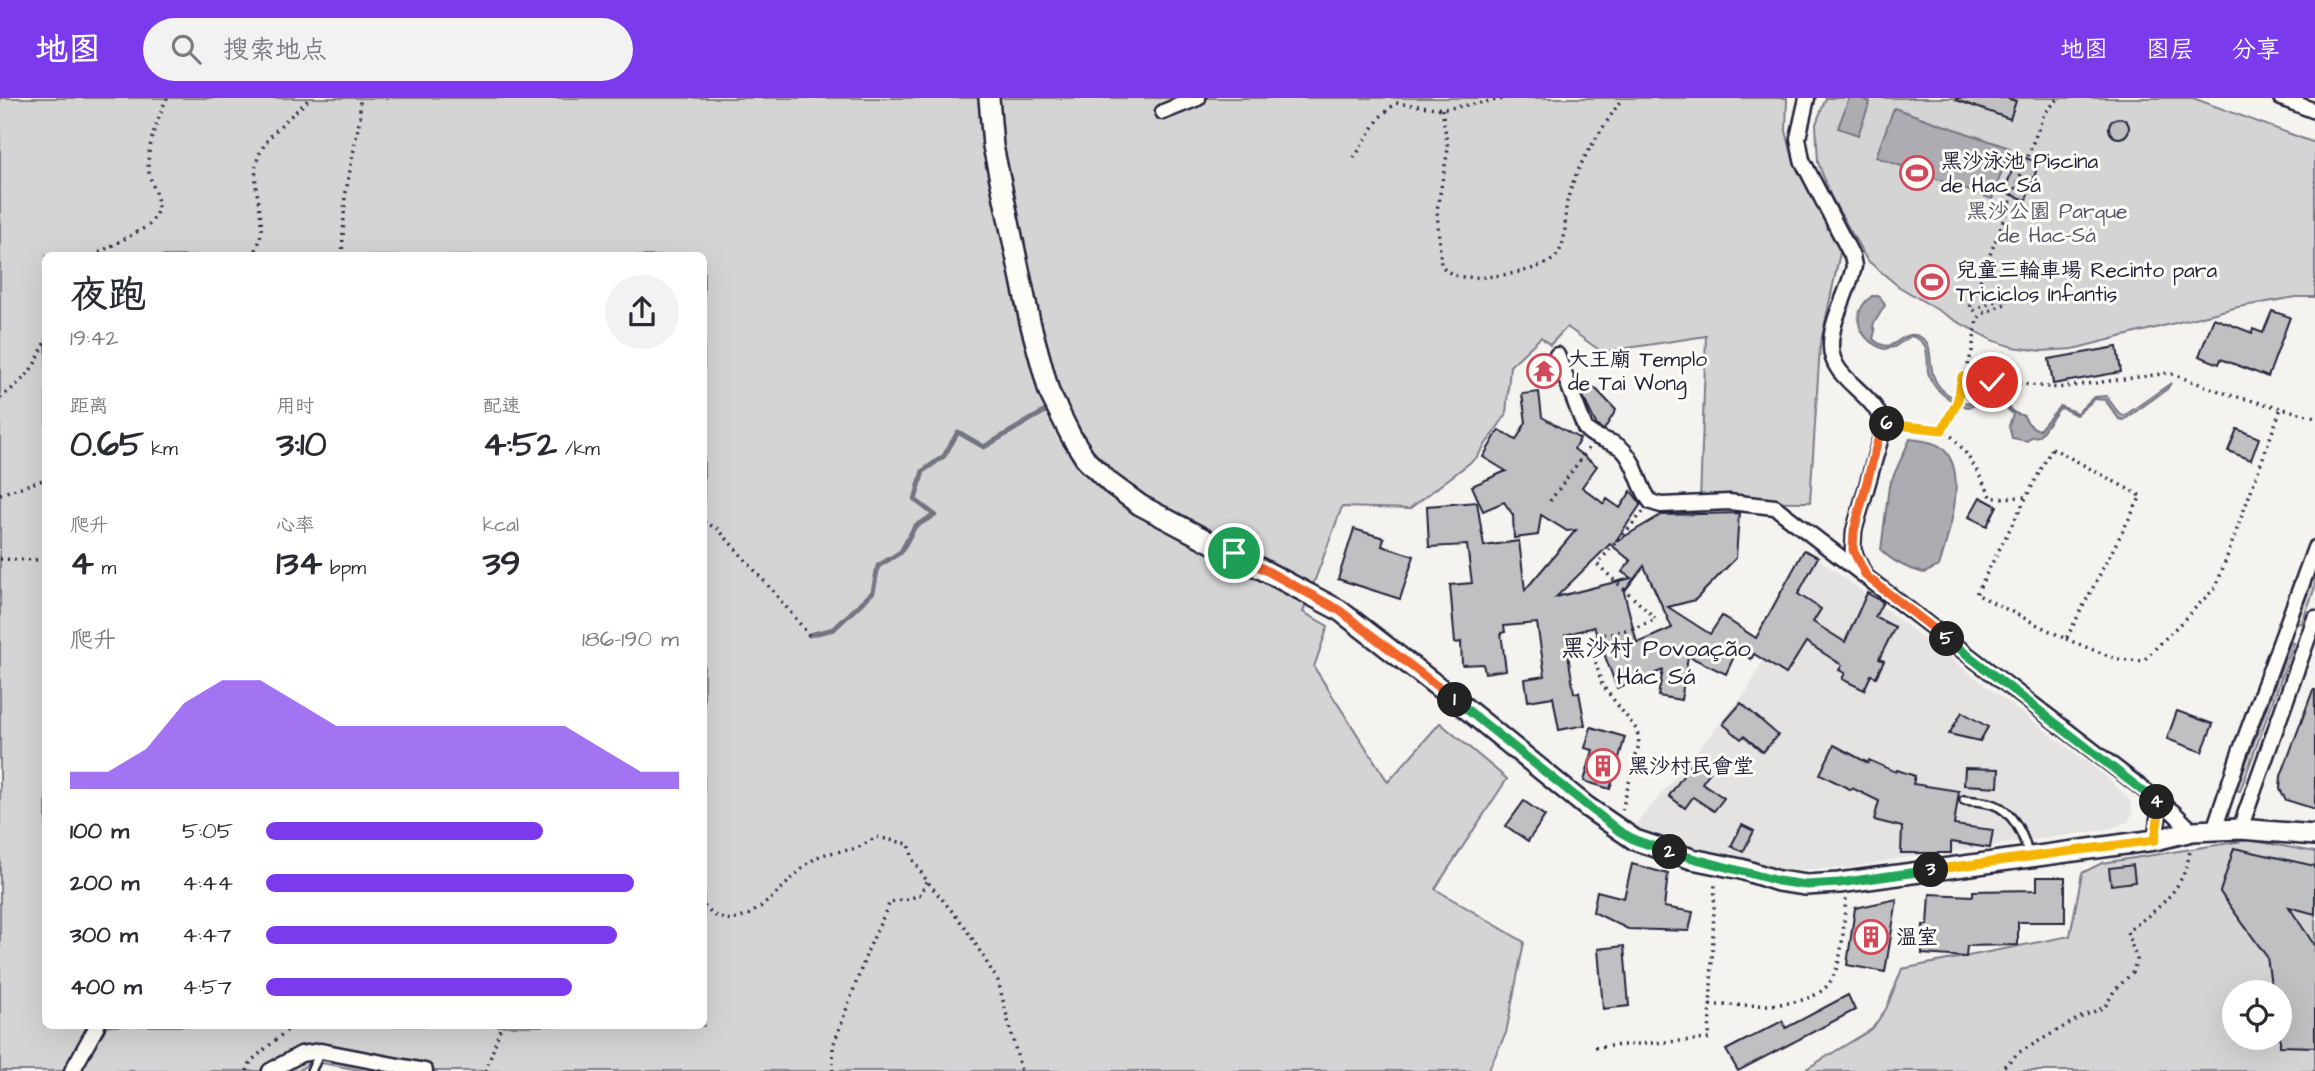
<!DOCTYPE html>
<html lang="zh">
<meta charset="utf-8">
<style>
:root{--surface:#fff;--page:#f2f2f3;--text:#2b2b33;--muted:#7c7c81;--accent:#7c3aed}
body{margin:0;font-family:"Architects Daughter","LXGW WenKai TC",sans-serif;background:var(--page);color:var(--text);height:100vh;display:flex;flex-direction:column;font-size:26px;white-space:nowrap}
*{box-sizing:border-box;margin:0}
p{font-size:23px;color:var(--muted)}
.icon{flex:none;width:38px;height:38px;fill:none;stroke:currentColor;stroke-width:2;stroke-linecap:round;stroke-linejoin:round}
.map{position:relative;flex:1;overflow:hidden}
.side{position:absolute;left:42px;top:154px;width:665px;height:777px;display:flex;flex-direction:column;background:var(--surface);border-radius:10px;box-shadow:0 7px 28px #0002}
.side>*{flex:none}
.fabs{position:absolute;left:2222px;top:882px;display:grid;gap:14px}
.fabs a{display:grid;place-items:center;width:70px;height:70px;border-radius:50%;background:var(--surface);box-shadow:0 7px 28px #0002;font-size:35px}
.pin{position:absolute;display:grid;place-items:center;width:60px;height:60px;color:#fff;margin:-30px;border:4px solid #fff;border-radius:50%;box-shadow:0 2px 7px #0007}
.km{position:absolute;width:35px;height:35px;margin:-18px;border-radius:50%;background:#222;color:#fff;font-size:19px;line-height:35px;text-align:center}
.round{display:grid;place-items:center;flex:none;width:74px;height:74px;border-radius:37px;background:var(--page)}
.overview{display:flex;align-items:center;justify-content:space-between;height:119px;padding:0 28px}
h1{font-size:38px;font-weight:700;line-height:52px}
.metrics{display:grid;grid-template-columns:repeat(3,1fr);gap:10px;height:119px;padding:7px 28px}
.metrics div{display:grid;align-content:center}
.metrics b{font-size:35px;font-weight:700}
.metrics small{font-size:19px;font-weight:400}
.metrics p{font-size:19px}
.chart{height:196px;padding:14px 28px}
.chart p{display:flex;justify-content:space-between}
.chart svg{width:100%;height:126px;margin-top:7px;fill:var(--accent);opacity:.7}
ul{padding:0 28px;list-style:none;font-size:23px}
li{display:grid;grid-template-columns:112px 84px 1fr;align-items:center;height:52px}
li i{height:18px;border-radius:9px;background:var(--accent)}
header{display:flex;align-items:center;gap:42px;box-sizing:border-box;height:98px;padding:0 35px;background:var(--accent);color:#fff}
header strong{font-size:33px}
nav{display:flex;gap:38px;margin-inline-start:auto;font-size:24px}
.search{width:490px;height:63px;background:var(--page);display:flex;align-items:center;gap:18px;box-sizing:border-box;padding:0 24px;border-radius:38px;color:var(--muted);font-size:26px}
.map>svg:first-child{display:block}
</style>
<header>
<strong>地图</strong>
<div class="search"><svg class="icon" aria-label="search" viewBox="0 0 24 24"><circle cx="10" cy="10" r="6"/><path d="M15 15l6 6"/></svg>搜索地点</div>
<nav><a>地图</a><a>图层</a><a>分享</a></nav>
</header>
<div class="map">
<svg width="2315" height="973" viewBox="0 0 2315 973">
<rect width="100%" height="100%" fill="#f4f3ef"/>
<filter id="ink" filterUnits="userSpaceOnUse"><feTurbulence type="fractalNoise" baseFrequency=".0143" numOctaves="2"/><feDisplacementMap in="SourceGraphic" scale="14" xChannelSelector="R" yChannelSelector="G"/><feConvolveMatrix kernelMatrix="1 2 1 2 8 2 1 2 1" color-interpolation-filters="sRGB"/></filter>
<g filter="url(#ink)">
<polygon fill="#e4e3e2" points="1814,457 2108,680 2130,703 2133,715 2128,724 2105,732 1896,761 1855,769 1798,772 1763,769 1692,750 1634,728 1748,592"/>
<g fill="#d5d4d5" stroke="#7c7b88" stroke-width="2" fill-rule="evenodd">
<path d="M0,0H1787L1786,33L1793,61L1841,150L1820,248L1810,404L1700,403L1706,238L1602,254L1567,229L1550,247L1541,239L1510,268L1506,317L1476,360L1409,411L1342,409L1303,514L1328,528L1314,569L1388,684L1440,625L1507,681L1435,791L1524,844L1506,935L1488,973H365L311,963L299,973H0ZM46,158H704V928H46Z"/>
<polygon points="1826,0 2193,0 2315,45 2315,199 2296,199 2238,209 2073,251 2042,253 2013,249 1992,242 1956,223 1898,188 1867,162 1831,99 1818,64 1816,26"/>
<polygon points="2315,475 2315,489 2302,525 2296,526"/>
<polygon points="2291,544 2294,545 2240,693 2236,692"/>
<path d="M2249,742L2315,754V973H1803L1872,931L1886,911L1902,871L2070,838L2082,775L2102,765ZM2235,894H2280V940H2235Z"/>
</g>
<g fill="#acacb2" stroke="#757582" stroke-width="2">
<polygon points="1849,0 1860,0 1870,4 1858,37 1838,30"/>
<polygon points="1894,10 2010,50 1992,101 1876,59"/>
<path d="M1872,198H1879L1885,207L1873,227L1875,233L1873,241C1896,262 1900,226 1922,240C1938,250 1921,280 1949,297C1955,301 1961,305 1969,305C1978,306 1987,301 1996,300L2015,315L2024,318C2026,325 2033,330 2039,332L2060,308L2077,315L2094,299L2106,298L2118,314L2124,318L2171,285L2167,291L2124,322L2119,321L2105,302L2095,301L2076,317L2062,310L2059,311L2039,338L2031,339L2027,343L2012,340L2009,328L2013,316C1994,298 1991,303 1968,309C1952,305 1932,292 1928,274C1927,265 1929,254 1924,247C1921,241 1916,240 1911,238L1894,249L1884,251C1859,242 1848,216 1872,198Z"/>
<path d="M1910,341C1920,342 1935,344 1942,350C1970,373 1948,439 1939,468L1924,475C1907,470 1894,465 1881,452L1889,388Z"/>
</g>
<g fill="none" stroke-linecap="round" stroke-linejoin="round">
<polyline stroke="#757582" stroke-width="5" points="809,537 834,531 873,494 878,468 901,454 915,428 935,417 915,402 923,373 944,358 958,334 984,349 1052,309"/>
</g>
<g fill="#c0bfc2" stroke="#22223b" stroke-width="2" fill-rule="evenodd">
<polygon points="1957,0 2006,0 2016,3 2010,21 1956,2"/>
<circle cx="2119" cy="30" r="10"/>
<polygon points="2018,57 2039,65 2026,102 2004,94"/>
<polygon points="2272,213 2290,219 2268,279 2221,261 2219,266 2199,258 2214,220 2252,235 2253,231 2263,235"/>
<polygon points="2117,249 2121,274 2053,286 2049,261"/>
<polygon points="1548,255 1554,277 1536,282 1528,260"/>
<polygon points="1595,290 1616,312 1604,332 1597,328 1583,299"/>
<path d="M1539,294L1542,319L1580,341L1574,351L1597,368L1582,389L1604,406L1607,401L1620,410L1631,393L1641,406L1615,444L1661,417L1739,415L1736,460L1695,502L1668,509L1710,536L1722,518L1756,540L1804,452L1818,459L1798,496L1821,511L1813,524L1845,544L1867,495L1883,504L1875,519L1895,529L1879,561L1884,563L1876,579L1871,577L1864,592L1842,581L1845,575L1839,572L1842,567L1806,544L1786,576L1754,556L1751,561L1737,552L1726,576L1688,558L1681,602L1658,598L1663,572L1617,590L1594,529L1565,537L1574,595L1579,594L1585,627L1559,632L1553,599L1528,603L1525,581L1545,578L1537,525L1504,528L1505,534L1501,535L1506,572L1485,575L1483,566L1462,567L1461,544L1455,545L1450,487L1472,485L1467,447L1429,449L1427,408L1477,404L1484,448L1519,443L1525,492L1576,432L1567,433L1541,417L1538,437L1514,440L1513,417L1504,404L1483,413L1472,388L1506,373L1483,359L1499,332L1516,342L1526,324L1522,296ZM1610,446L1631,463L1622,474L1631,480L1556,499ZM1644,468L1672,530L1637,545L1624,494Z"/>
<polygon points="2237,331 2259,340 2251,362 2228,353"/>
<polygon points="1980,399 1997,408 1987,428 1969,419"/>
<polygon points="1354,431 1384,440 1382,448 1414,458 1400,501 1338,481"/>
<polygon points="2313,592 2315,592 2315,711 2286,702 2280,691 2281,678"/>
<polygon points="1741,605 1778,637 1763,654 1744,638 1741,641 1723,626"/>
<polygon points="2177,613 2213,626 2202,654 2167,641"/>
<polygon points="1962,614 1988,629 1980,643 1949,636"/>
<polygon points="1591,629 1625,639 1610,691 1584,683 1593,652 1585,650"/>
<polygon points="1834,647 1868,665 1869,662 1896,674 1897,672 1915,678 1913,686 1959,693 1954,727 1993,732 1990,750 1951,744 1951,755 1901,755 1902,729 1874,722 1879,703 1852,690 1851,692 1820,676"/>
<polygon points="1694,662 1710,674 1702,685 1724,700 1714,713 1693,699 1685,710 1669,698"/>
<polygon points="1965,670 1999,671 1998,689 1964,687"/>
<polygon points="1524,703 1545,718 1528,743 1506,728"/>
<polygon points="1742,727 1754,733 1743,754 1731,748"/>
<polygon points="2234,750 2315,768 2315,816 2289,809 2315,848 2315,949 2280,948 2280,894 2272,894 2267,859 2220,794"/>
<polygon points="1632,766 1668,776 1664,809 1693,814 1689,833 1628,831 1593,814 1597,793 1624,800"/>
<polygon points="2133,767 2135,784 2111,787 2109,770"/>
<polygon points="2037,779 2065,779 2065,824 2018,824 2018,847 1967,848 1966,859 1922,856 1923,827 1928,827 1930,796 1973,798 1973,793 2037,792"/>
<polygon points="1897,801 1885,874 1847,867 1855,810"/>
<polygon points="1624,848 1629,908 1603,911 1598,851"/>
<polygon points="1848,897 1855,912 1738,973 1726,952 1782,923 1786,930"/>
</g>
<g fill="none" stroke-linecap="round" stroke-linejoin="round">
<g stroke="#22223b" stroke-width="12">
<g id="service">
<path d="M1964,702C1973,703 1983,703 1992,706C2012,712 2026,739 2028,759"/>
<polyline points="311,973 320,955"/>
</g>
</g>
<g stroke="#22223b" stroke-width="19">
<g id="minor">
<path d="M1807,0L1798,40L1802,62L1852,158L1854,168C1849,194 1831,220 1831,247C1830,285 1881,295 1883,332L1854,433L1853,452L1863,474"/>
<polyline points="2281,0 2315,13"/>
<polyline points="1163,14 1198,0"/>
<path d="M1557,257L1585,330C1595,343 1614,341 1624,353C1638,368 1638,389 1651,404L1661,407L1729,404L1775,409L2173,714L2192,733"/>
<polyline points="2240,731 2315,520"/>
<polyline points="2214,732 2239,657 2315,450"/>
<polyline points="2155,742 2159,714 2157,702"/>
<polyline points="72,973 97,928"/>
<polyline points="270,973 301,956 321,953 425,973"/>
</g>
</g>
<g stroke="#22223b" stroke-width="24">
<polyline id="secondary" points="989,0 993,48 1030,224 1049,294 1071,338 1087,363 1110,385 1140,407 1339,512 1459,605 1587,709 1635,742 1692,761 1741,771 1778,783 1806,787 1839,785 2155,742 2192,733 2240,731 2315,737"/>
</g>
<g stroke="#22223b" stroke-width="3.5" stroke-dasharray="2 5" stroke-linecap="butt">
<path d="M1442,11L1448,51L1437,112L1441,167C1447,174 1455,179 1465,179C1485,181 1545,174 1557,157C1570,138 1562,120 1568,100C1577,64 1603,31 1622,0"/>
<polyline points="1354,60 1380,19 1396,5 1444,11 1509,0"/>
<path d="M93,158L148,128C170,103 148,91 148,65C149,43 158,19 167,0"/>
<path d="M252,158C275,127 246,90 259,57C268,35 293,17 310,0"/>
<polyline points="342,158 345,99 360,19 360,0"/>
<polyline points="1963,279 2057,290 2169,275 2230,297 2315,319"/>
<path d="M0,300C26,280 35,272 46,240"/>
<path d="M1898,327C1911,327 1931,326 1943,332C1963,343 1981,381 1992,400L2026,399"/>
<polyline points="1942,332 1958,302 1972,253 1977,222 1982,216 2005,206 2008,203 2003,200 1974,212 1970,209 2044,16 2059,0"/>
<polygon points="2052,350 2141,398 2066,541 1976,496"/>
<polyline points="0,396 46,381"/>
<polyline points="1550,403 1589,350"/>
<polyline points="704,424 718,431 773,493 809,537"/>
<polyline points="0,461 35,462 46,459"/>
<polyline points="2066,541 2116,561 2143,563 2216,489 2281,310"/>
<polyline points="1622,712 1639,646 1637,632 1602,587 1589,540 1635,530 1656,521 1597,466 1643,414"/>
<path d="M704,808C742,851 784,780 816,760C826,754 841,754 853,751C861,749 869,743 877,739L909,746L913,762L927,783L965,829L998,883L1021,973"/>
<path d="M1710,907C1743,906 1814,915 1832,881C1844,858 1843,827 1846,801"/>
<polyline points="1595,949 1709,941 1715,785"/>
<polyline points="247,973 251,963 292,928"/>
<polyline points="486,973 501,928"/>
<polyline points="833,973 833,948 868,852 890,804 909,801 921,796 927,783"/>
<path d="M1999,973L2018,955L2079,920L2105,909L2114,893L2132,875L2137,862L2127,834C2158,810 2184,794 2190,752"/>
</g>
<use href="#service" stroke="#fdfcf7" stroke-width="7"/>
<use href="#minor" stroke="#fdfcf7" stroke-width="14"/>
<use href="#secondary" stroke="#fdfcf7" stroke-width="19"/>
</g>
</g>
<g fill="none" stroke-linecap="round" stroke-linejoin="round" filter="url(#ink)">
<g stroke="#fff" stroke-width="14">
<polyline id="split-1" points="1234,455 1339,512 1455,602"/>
</g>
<g stroke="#fff" stroke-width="14">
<polyline id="split-2" points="1455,602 1619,733 1635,742 1670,754"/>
</g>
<g stroke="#fff" stroke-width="14">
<polyline id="split-3" points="1670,754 1778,783 1806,787 1839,785 1931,772"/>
</g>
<g stroke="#fff" stroke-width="14">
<polyline id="split-4" points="1931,772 2155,742 2159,714 2157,704"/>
</g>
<g stroke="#fff" stroke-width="14">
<polyline id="split-5" points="1947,541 2157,704"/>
</g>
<g stroke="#fff" stroke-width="14">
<polyline id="split-6" points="1887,326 1882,327 1854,433 1853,452 1866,478 1947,541"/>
</g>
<g stroke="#fff" stroke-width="14">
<polyline id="split-7" points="1887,326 1942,332 1957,305 1962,279 1992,284"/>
</g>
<use href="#split-1" stroke="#f0652b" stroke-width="9"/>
<use href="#split-2" stroke="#22a559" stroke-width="9"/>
<use href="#split-3" stroke="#22a559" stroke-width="9"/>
<use href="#split-4" stroke="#f5b400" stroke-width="9"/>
<use href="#split-5" stroke="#22a559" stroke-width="9"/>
<use href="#split-6" stroke="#f0652b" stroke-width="9"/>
<use href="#split-7" stroke="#f5b400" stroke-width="9"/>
</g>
<defs>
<g id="stadium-ring" transform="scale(1.75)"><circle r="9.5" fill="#fdfcf7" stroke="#d1495b" stroke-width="1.5"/><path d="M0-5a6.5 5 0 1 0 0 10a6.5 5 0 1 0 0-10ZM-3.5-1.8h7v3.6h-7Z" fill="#d1495b"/></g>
<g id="temple-ring" transform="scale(1.75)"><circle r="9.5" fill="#fdfcf7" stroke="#d1495b" stroke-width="1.5"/><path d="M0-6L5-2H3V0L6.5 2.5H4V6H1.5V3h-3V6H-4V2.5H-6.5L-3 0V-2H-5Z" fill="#d1495b"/></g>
<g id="building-ring" transform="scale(1.75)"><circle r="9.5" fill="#fdfcf7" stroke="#d1495b" stroke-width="1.5"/><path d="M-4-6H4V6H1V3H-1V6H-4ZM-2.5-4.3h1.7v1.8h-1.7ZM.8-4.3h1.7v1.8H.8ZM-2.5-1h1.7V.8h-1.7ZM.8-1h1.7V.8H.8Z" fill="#d1495b"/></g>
</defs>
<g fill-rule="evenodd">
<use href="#stadium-ring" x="1917" y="75"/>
<use href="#stadium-ring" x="1932" y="184"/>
<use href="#temple-ring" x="1544" y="273"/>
<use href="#building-ring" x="1603" y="668"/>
<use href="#building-ring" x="1871" y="839"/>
</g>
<g text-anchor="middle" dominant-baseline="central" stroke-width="6" stroke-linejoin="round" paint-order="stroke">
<g font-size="21" fill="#22223b" stroke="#fdfcf7" text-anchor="start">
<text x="1941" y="63">黑沙泳池 Piscina<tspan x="1941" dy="24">de Hac Sá</tspan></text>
<text x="1956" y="172">兒童三輪車場 Recinto para<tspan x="1956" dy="24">Triciclos Infantis</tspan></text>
<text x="1568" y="261">大王廟 Templo<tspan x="1568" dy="24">de Tai Wong</tspan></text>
<text x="1628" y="668">黑沙村民會堂</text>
<text x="1896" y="839">溫室</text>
</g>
<g font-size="21" fill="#585769" stroke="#fdfcf7">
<text x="2047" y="113">黑沙公園 Parque<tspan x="2047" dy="24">de Hac-Sá</tspan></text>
</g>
<g font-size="24" fill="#22223b" stroke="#fdfcf7">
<text x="1656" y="551">黑沙村 Povoação<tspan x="1656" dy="28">Hác Sá</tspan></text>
</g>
</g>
</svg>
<div class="fabs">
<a><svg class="icon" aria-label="locate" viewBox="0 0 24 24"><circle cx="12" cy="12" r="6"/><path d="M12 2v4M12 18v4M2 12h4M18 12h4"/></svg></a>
</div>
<div class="pin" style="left:1234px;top:455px;background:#1e9e55"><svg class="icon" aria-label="arrive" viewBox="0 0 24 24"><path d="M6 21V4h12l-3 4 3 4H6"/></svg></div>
<div class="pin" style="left:1992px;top:284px;background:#d93025"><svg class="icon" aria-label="check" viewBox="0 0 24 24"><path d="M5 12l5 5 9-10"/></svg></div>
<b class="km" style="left:1455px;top:602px">1</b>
<b class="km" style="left:1670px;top:754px">2</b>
<b class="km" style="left:1931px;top:772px">3</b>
<b class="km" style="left:2157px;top:704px">4</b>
<b class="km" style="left:1947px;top:541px">5</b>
<b class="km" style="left:1887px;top:326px">6</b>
<section class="side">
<div class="overview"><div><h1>夜跑</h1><p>19:42</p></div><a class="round"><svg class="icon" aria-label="share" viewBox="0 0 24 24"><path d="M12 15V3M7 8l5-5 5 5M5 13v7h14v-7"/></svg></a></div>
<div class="metrics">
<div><p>距离</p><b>0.65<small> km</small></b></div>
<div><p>用时</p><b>3:10</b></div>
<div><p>配速</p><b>4:52<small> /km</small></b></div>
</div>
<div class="metrics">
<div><p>爬升</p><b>4<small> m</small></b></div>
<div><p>心率</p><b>134<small> bpm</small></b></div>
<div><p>kcal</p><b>39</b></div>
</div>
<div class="chart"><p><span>爬升</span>186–190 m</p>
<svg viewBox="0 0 160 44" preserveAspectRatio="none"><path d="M0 44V38L10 38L20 30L30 14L40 6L50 6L60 14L70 22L80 22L90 22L100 22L110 22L120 22L130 22L140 30L150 38L160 38V44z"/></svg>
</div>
<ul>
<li><b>100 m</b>5:05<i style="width:67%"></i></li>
<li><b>200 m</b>4:44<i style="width:89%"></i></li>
<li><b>300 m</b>4:47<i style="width:85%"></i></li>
<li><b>400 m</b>4:57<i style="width:74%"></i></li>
</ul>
</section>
</div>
